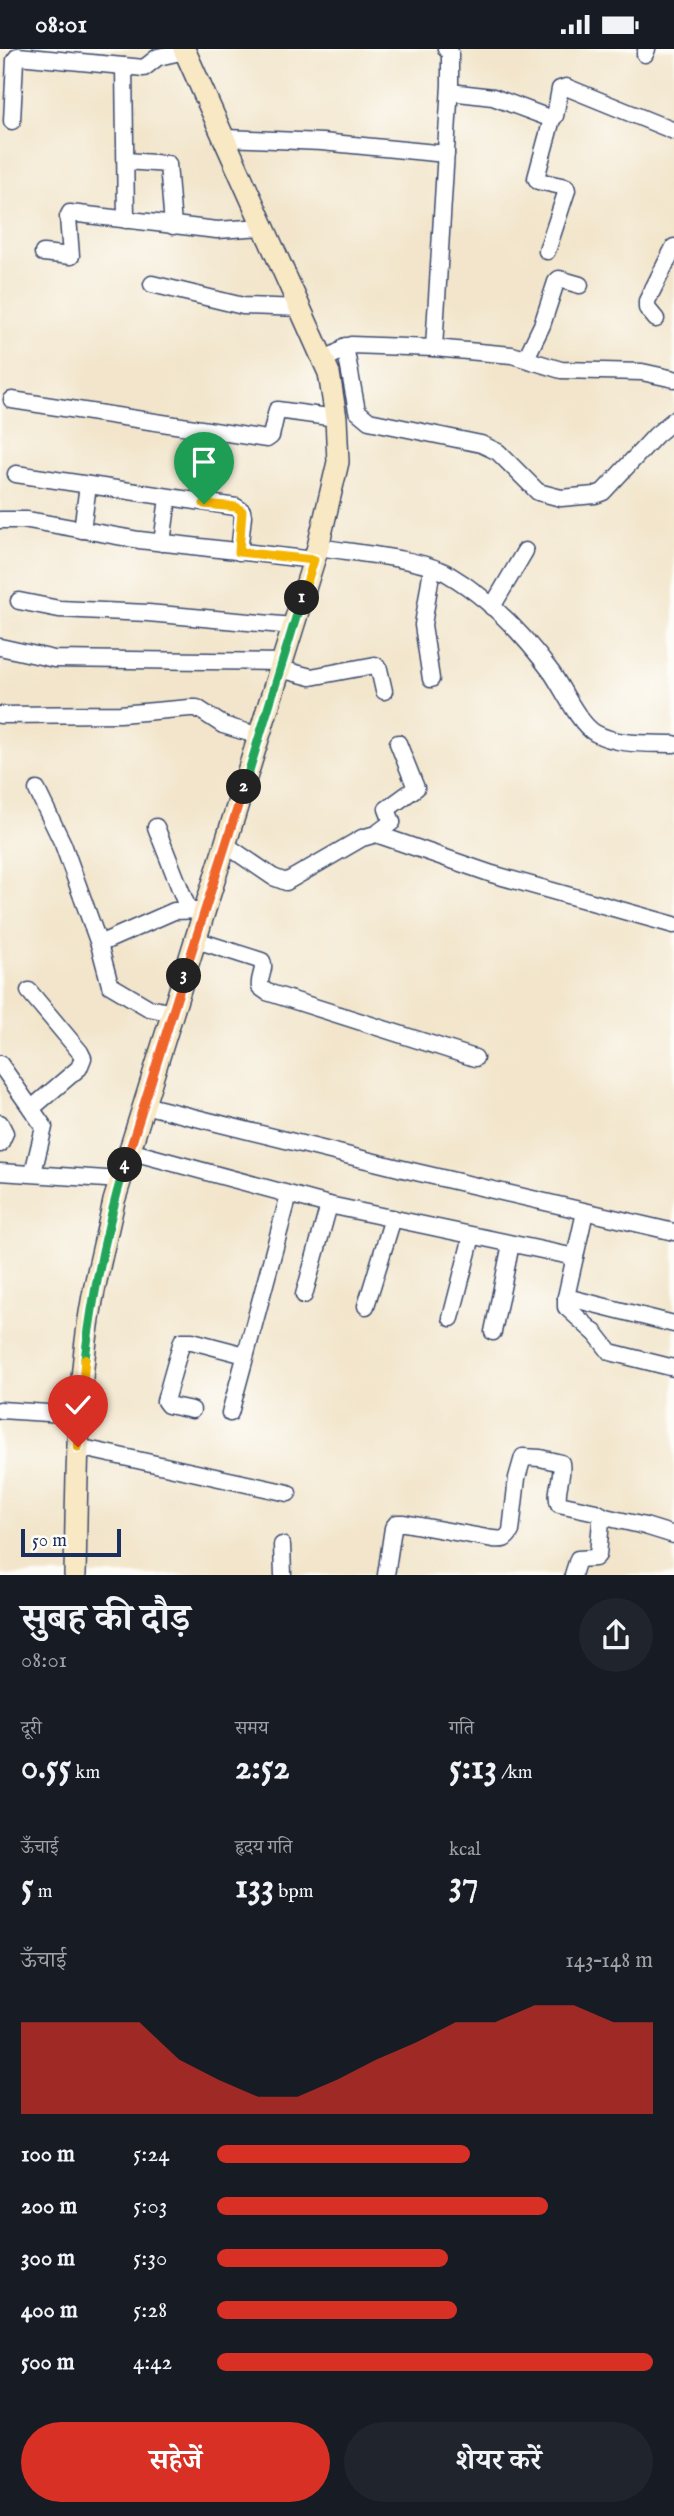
<!DOCTYPE html>
<html lang="hi">
<meta charset="utf-8">
<style>
:root{--surface:#171b24;--page:#20242c;--text:#f1f3f6;--muted:#9ea1a6;--accent:#d93025}
body{margin:0;font-family:"IM FELL English","Noto Serif Devanagari",serif;background:var(--page);color:var(--text);height:100vh;display:flex;flex-direction:column;font-size:26px;white-space:nowrap}
*{box-sizing:border-box;margin:0}
p{font-size:23px;color:var(--muted)}
.icon{flex:none;width:38px;height:38px;fill:none;stroke:currentColor;stroke-width:2;stroke-linecap:round;stroke-linejoin:round}
.map{position:relative;height:1526px;overflow:hidden}
.panel{display:flex;flex-direction:column;background:var(--surface);flex:1}
.panel>*{flex:none}
.scale{position:absolute;left:21px;bottom:18px;width:100px;box-sizing:border-box;padding-left:7px;border:4px solid #1b2f5e;border-top:0;font-size:19px;line-height:24px;white-space:nowrap;color:#1b2f5e;-webkit-text-stroke:5px #fdfcf7;paint-order:stroke}
.pin{position:absolute;display:grid;place-items:center;width:60px;height:60px;color:#fff;margin:-72px -30px;border-radius:50% 50% 50% 0;rotate:-45deg;box-shadow:0 0 7px #0007}
.pin .icon{rotate:45deg}
.km{position:absolute;width:35px;height:35px;margin:-18px;border-radius:50%;background:#222;color:#fff;font-size:19px;line-height:35px;text-align:center}
.round{display:grid;place-items:center;flex:none;width:74px;height:74px;border-radius:37px;background:var(--page)}
.head{display:flex;align-items:center;justify-content:space-between;height:119px;padding:0 21px}
h1{font-size:38px;font-weight:700;line-height:52px}
.stats{display:grid;grid-template-columns:repeat(3,1fr);gap:10px;height:119px;padding:7px 21px}
.stats div{display:grid;align-content:center}
.stats b{font-size:35px;font-weight:700}
.stats small{font-size:19px;font-weight:400}
.stats p{font-size:19px}
.chart{height:196px;padding:14px 21px}
.chart p{display:flex;justify-content:space-between}
.chart svg{width:100%;height:126px;margin-top:7px;fill:var(--accent);opacity:.7}
.cta{display:flex;gap:14px;margin-top:auto;padding:14px 21px}
.cta a{flex:1;height:80px;border-radius:42px;background:var(--accent);color:#fff;font-size:28px;font-weight:700;line-height:80px;text-align:center}
.cta a+a{background:var(--page);color:var(--text)}
ul{padding:0 21px;list-style:none;font-size:23px}
li{display:grid;grid-template-columns:112px 84px 1fr;align-items:center;height:52px}
li i{height:18px;border-radius:9px;background:var(--accent)}
.status{display:flex;justify-content:space-between;align-items:center;height:49px;padding:0 35px;background:var(--surface);direction:ltr}
.status svg{height:19px;fill:currentColor}
.map>svg:first-child{display:block}
</style>
<div class="status"><b>08:01</b><svg viewBox="0 0 49 12"><path d="M0 12V9h3v3zM5 12V6h3v6zM10 12V3h3v9zM15 12V0h3v12zM26 1h20v11H26zM47 4h2v5h-2z"/></svg></div>
<div class="map">
<svg width="674" height="1526" viewBox="0 0 674 1526">
<rect width="100%" height="100%" fill="#fdfcf7"/>
<filter id="ink" filterUnits="userSpaceOnUse"><feTurbulence type="fractalNoise" baseFrequency=".0143" numOctaves="2"/><feDisplacementMap in="SourceGraphic" scale="14" xChannelSelector="R" yChannelSelector="G"/><feConvolveMatrix kernelMatrix="1 2 1 2 8 2 1 2 1" color-interpolation-filters="sRGB"/></filter>
<filter id="wash" filterUnits="userSpaceOnUse"><feTurbulence type="fractalNoise" baseFrequency=".00686" numOctaves="4" result="noise"/><feDisplacementMap in="SourceGraphic" scale="28" xChannelSelector="R" yChannelSelector="G"/><feGaussianBlur stdDeviation="1.57" result="paint"/><feColorMatrix in="noise" values="0 0 0 0 0 0 0 0 0 0 0 0 0 0 0 0 0 1.4 0 .05"/><feComposite in="paint" operator="in"/></filter>
<g filter="url(#wash)">
<rect width="100%" height="100%" fill="#f2e5cb"/>
</g>
<g filter="url(#ink)">
<g fill="none" stroke-linecap="round" stroke-linejoin="round">
<g stroke="#3b4a6e" stroke-width="19">
<g id="street">
<polyline points="645,5 647,0"/>
<polyline points="124,17 126,171"/>
<polyline points="450,43 493,48 552,70 555,67 560,40 566,38 674,82"/>
<polyline points="12,72 15,11 18,7 144,19 158,8 185,2"/>
<polyline points="225,89 322,93 446,105"/>
<polyline points="126,112 168,115 173,177"/>
<polyline points="547,202 567,141 566,138 538,132 536,129 552,70"/>
<polyline points="43,204 71,207 68,168 70,164 217,181 264,178"/>
<polyline points="152,235 243,257 301,259"/>
<polyline points="656,270 647,259 647,252 674,198"/>
<polyline points="345,297 357,362 369,372 481,395 498,403 538,443 561,449 595,446 603,443 656,386 674,371"/>
<polyline points="434,299 450,36 450,3 446,0"/>
<polyline points="526,309 542,276 556,233 559,230 580,236"/>
<polyline points="324,311 351,296 434,299 512,306 561,321 642,323 674,330"/>
<polyline points="12,351 267,390 271,387 277,361 336,369"/>
<polyline points="16,425 236,458 242,462 243,467 239,503"/>
<polyline points="0,471 28,471 139,491 314,511"/>
<polyline points="82,481 88,436"/>
<polyline points="162,494 168,449"/>
<path d="M318,498C353,504 420,509 448,525C489,549 524,586 552,624C563,640 579,675 595,684C618,697 649,694 674,695"/>
<polyline points="19,552 59,560 148,564 293,577"/>
<polyline points="492,558 525,502"/>
<polyline points="0,598 54,610 282,613"/>
<polyline points="280,620 311,628 375,616 379,620 384,642"/>
<polyline points="431,630 423,576 432,519"/>
<polyline points="0,666 120,665 190,659 197,659 223,676 259,687"/>
<polyline points="37,741 63,795 99,895 110,936 149,959 173,964"/>
<polyline points="156,778 188,860"/>
<polyline points="376,785 392,773 387,760 416,739 398,694"/>
<polyline points="226,796 273,828 286,833 362,789 376,785 492,825 674,876"/>
<path d="M196,891L262,912C266,920 258,929 260,938L267,943L475,1009"/>
<polyline points="99,895 174,862 205,861"/>
<polyline points="29,942 80,1003 83,1009 79,1019 32,1059"/>
<polyline points="0,1015 44,1078 33,1124"/>
<polyline points="144,1056 403,1120 674,1183"/>
<polyline points="0,1074 5,1084 0,1095"/>
<polyline points="129,1102 329,1156 575,1208"/>
<polyline points="0,1123 121,1131"/>
<polyline points="585,1163 566,1248 566,1258 596,1285 610,1303 674,1319"/>
<polyline points="304,1246 329,1156"/>
<polyline points="566,1248 674,1275"/>
<polyline points="366,1257 393,1169"/>
<polyline points="451,1269 472,1187"/>
<polyline points="493,1283 511,1195"/>
<polyline points="0,1361 80,1366"/>
<polyline points="192,1361 168,1356 165,1352 182,1292 192,1292 245,1306"/>
<polyline points="230,1364 289,1146"/>
<polyline points="78,1398 288,1444"/>
<polyline points="282,1496 283,1526"/>
<path d="M386,1526L393,1479L397,1474H404L493,1490C503,1491 506,1491 511,1482L517,1429L523,1408L540,1409L561,1414C564,1428 554,1442 559,1455L596,1463L605,1468"/>
<polyline points="573,1526 578,1510 595,1509 598,1506 601,1472 605,1468 645,1477 674,1486"/>
</g>
</g>
<g stroke="#3b4a6e" stroke-width="24">
<path id="secondary" d="M75,1526C77,1435 76,1342 92,1252C98,1219 107,1185 114,1152L318,498L338,413L336,369L329,324L184,0"/>
</g>
<use href="#street" stroke="#fff" stroke-width="16"/>
<use href="#secondary" stroke="#f8e8c3" stroke-width="21"/>
</g>
</g>
<g fill="none" stroke-linecap="round" stroke-linejoin="round" filter="url(#ink)">
<g stroke="#fff" stroke-width="14">
<polyline id="split-1" points="204,455 236,458 242,462 239,503 314,511 302,549"/>
</g>
<g stroke="#fff" stroke-width="14">
<polyline id="split-2" points="244,738 302,549"/>
</g>
<g stroke="#fff" stroke-width="14">
<polyline id="split-3" points="184,927 244,738"/>
</g>
<g stroke="#fff" stroke-width="14">
<polyline id="split-4" points="125,1116 184,927"/>
</g>
<g stroke="#fff" stroke-width="14">
<path id="split-5" d="M85,1310C93,1244 106,1180 125,1116"/>
</g>
<g stroke="#fff" stroke-width="14">
<polyline id="split-6" points="78,1398 85,1310"/>
</g>
<use href="#split-1" stroke="#f5b400" stroke-width="9"/>
<use href="#split-2" stroke="#22a559" stroke-width="9"/>
<use href="#split-3" stroke="#f0652b" stroke-width="9"/>
<use href="#split-4" stroke="#f0652b" stroke-width="9"/>
<use href="#split-5" stroke="#22a559" stroke-width="9"/>
<use href="#split-6" stroke="#f5b400" stroke-width="9"/>
</g>
</svg>
<div class="scale">50 m</div>
<div class="pin" style="left:204px;top:455px;background:#1e9e55"><svg class="icon" aria-label="arrive" viewBox="0 0 24 24"><path d="M6 21V4h12l-3 4 3 4H6"/></svg></div>
<div class="pin" style="left:78px;top:1398px;background:#d93025"><svg class="icon" aria-label="check" viewBox="0 0 24 24"><path d="M5 12l5 5 9-10"/></svg></div>
<b class="km" style="left:302px;top:549px">1</b>
<b class="km" style="left:244px;top:738px">2</b>
<b class="km" style="left:184px;top:927px">3</b>
<b class="km" style="left:125px;top:1116px">4</b>
</div>
<section class="panel">
<div class="head"><div><h1>सुबह की दौड़</h1><p>08:01</p></div><a class="round"><svg class="icon" aria-label="share" viewBox="0 0 24 24"><path d="M12 15V3M7 8l5-5 5 5M5 13v7h14v-7"/></svg></a></div>
<div class="stats">
<div><p>दूरी</p><b>0.55<small> km</small></b></div>
<div><p>समय</p><b>2:52</b></div>
<div><p>गति</p><b>5:13<small> /km</small></b></div>
</div>
<div class="stats">
<div><p>ऊँचाई</p><b>5<small> m</small></b></div>
<div><p>हृदय गति</p><b>133<small> bpm</small></b></div>
<div><p>kcal</p><b>37</b></div>
</div>
<div class="chart"><p><span>ऊँचाई</span>143–148 m</p>
<svg viewBox="0 0 160 44" preserveAspectRatio="none"><path d="M0 44V12L10 12L20 12L30 12L40 25L50 32L60 38L70 38L80 32L90 25L100 19L110 12L120 12L130 6L140 6L150 12L160 12V44z"/></svg>
</div>
<ul>
<li><b>100 m</b>5:24<i style="width:58%"></i></li>
<li><b>200 m</b>5:03<i style="width:76%"></i></li>
<li><b>300 m</b>5:30<i style="width:53%"></i></li>
<li><b>400 m</b>5:28<i style="width:55%"></i></li>
<li><b>500 m</b>4:42<i style="width:100%"></i></li>
</ul>
<div class="cta"><a>सहेजें</a><a>शेयर करें</a></div>
</section>
